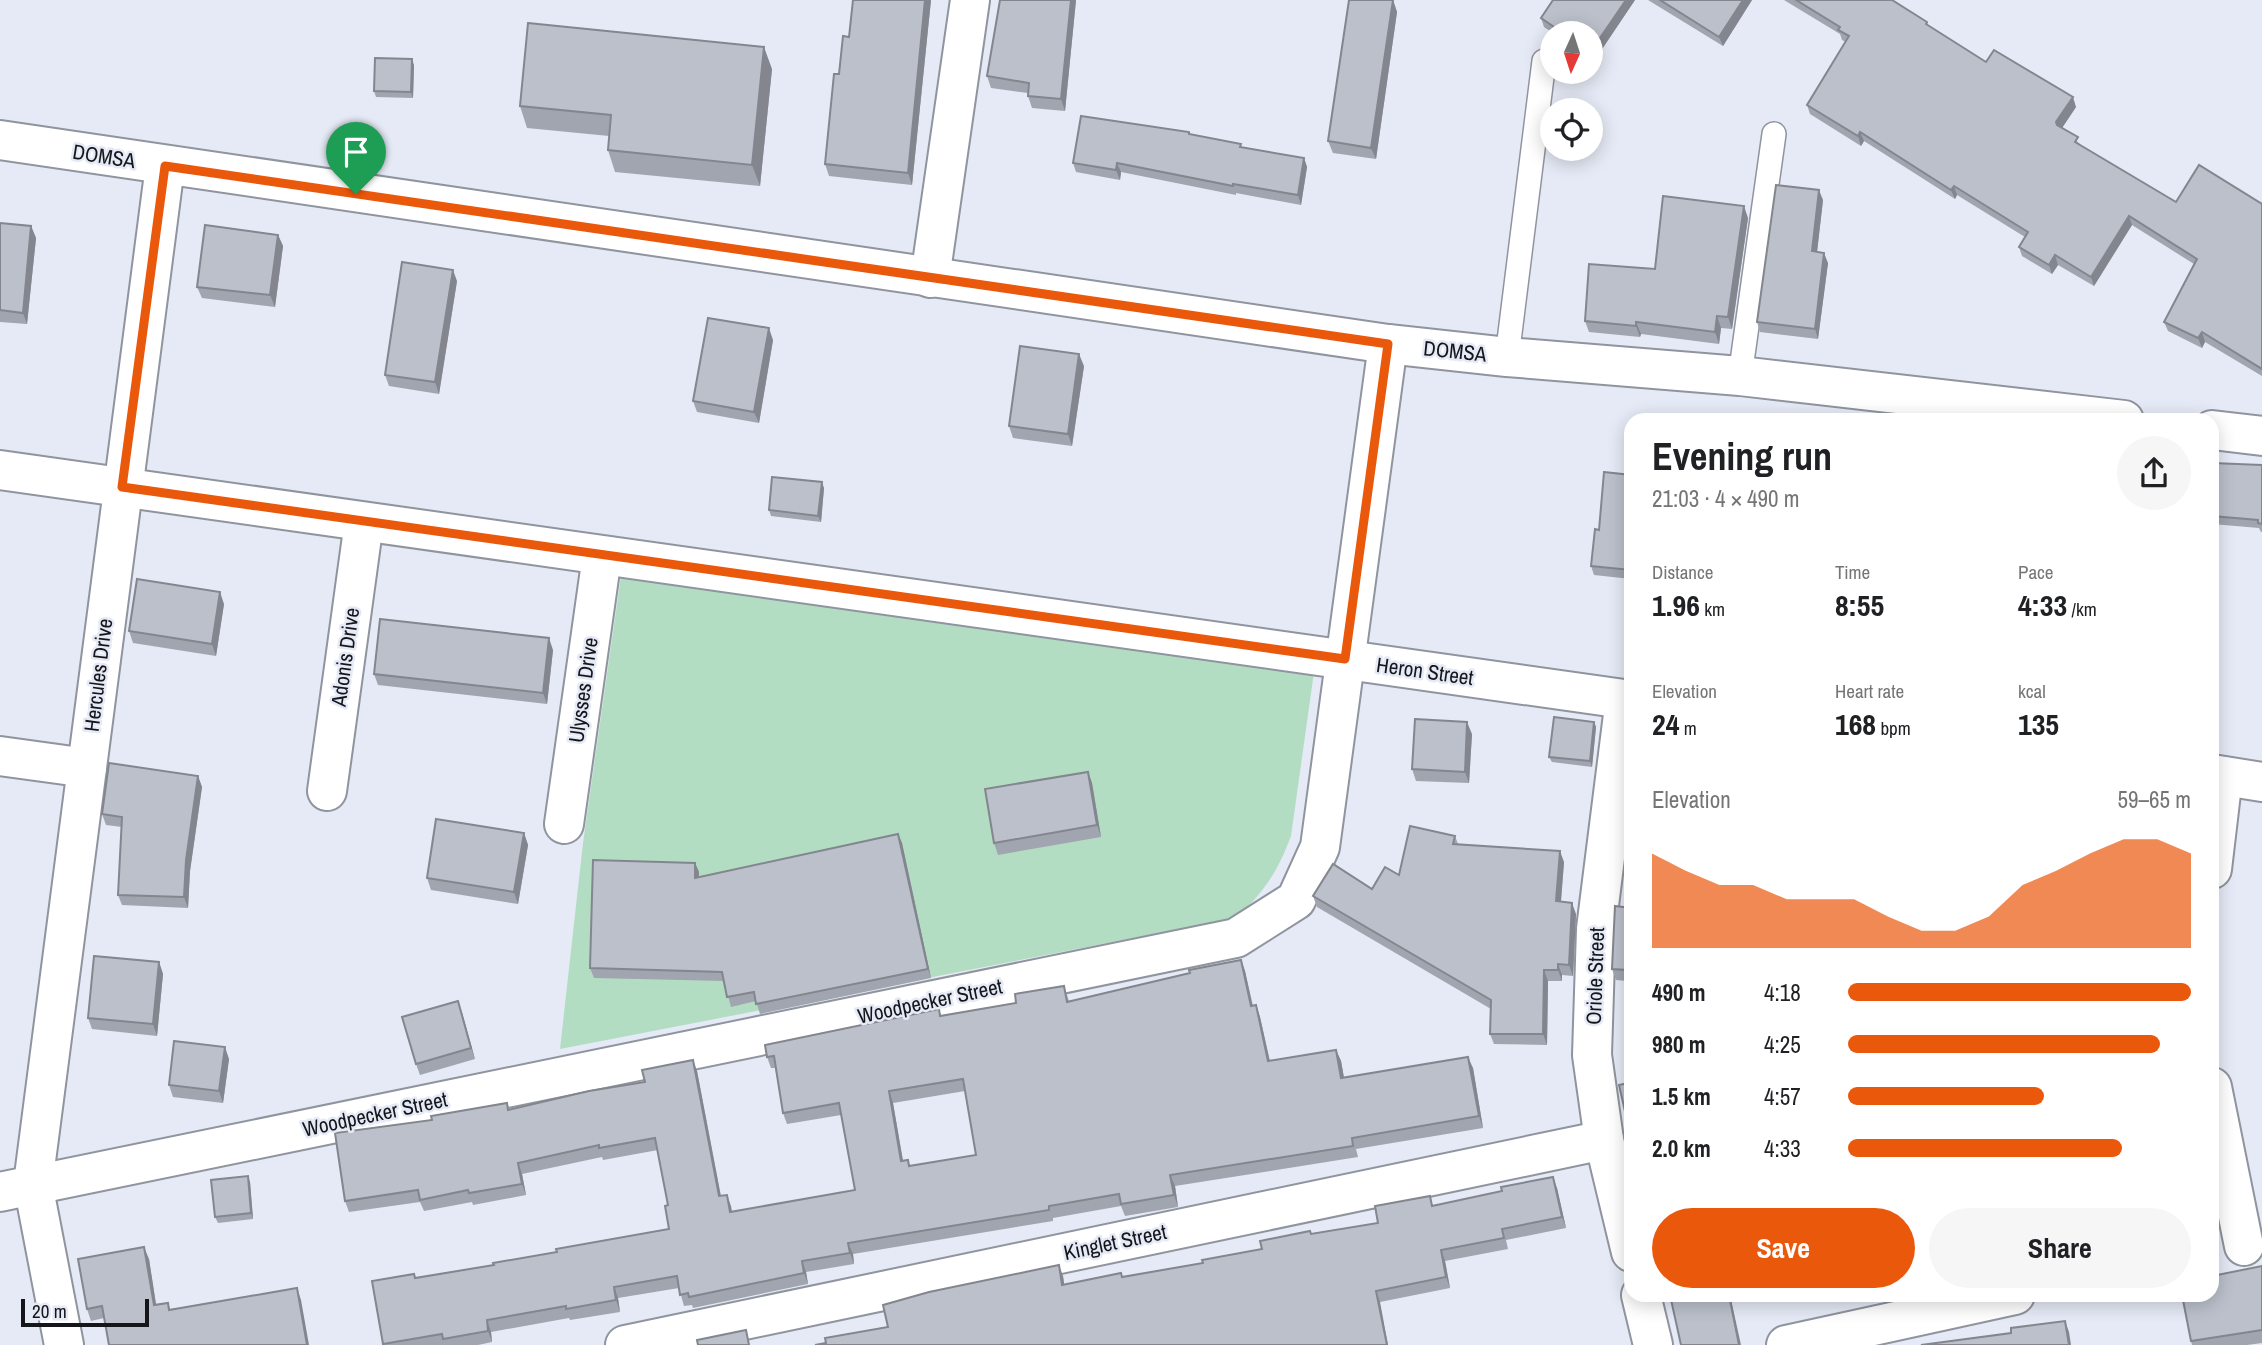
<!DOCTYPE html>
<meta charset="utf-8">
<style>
:root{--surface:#fff;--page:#f6f6f6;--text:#202124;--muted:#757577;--accent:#ea580c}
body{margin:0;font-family:"Archivo Narrow",sans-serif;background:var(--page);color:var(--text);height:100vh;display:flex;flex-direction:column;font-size:26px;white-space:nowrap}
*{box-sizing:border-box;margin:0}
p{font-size:23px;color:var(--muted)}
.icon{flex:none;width:38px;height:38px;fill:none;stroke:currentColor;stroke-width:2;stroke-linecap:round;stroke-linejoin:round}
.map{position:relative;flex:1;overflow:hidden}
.details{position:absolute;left:1624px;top:413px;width:595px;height:889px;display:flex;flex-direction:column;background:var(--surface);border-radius:21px;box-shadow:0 4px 18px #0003}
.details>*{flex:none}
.needle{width:46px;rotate:183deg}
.tools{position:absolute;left:1540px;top:21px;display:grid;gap:14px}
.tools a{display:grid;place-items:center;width:63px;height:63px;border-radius:50%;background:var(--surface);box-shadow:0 4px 18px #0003;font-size:35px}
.scale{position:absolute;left:21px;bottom:18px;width:128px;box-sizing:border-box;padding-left:7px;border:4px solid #14161a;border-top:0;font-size:19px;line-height:24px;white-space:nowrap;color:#14161a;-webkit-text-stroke:5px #e5eaf6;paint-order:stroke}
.pin{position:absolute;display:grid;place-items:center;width:60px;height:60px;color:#fff;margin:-72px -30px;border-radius:50% 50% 50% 0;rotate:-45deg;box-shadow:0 0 7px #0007}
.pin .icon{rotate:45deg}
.round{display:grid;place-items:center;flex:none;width:74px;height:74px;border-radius:37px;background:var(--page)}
.overview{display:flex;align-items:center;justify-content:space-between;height:119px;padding:0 28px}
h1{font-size:38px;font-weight:800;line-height:52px}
.metrics{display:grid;grid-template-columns:repeat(3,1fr);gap:10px;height:119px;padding:7px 28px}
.metrics div{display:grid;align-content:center}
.metrics b{font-size:30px;font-weight:800}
.metrics small{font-size:19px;font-weight:400}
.metrics p{font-size:19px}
.chart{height:196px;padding:14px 28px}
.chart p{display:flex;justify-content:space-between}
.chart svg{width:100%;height:126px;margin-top:7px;fill:var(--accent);opacity:.7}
.primary-button{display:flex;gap:14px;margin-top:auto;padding:14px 28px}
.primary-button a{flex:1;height:80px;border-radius:42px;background:var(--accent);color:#fff;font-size:28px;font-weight:800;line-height:80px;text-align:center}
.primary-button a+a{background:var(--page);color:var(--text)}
ul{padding:0 28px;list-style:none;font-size:23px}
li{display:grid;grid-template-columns:112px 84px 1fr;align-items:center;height:52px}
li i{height:18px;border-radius:9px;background:var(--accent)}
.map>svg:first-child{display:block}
</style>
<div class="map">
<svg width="2262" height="1345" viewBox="0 0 2262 1345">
<rect width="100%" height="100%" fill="#e5eaf6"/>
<path fill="#b3ddc2" d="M622,569L1314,672L1291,836C1277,873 1265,890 1237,918L560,1049L583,843Z"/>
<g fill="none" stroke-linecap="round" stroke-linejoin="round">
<g stroke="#8f949e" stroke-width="26">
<g id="service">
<polyline points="1507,357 1544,61"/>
<polyline points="1740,376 1774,134"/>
</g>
</g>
<g stroke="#8f949e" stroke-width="42">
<g id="minor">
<polyline points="930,278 970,0"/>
<polyline points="0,470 1631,700"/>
<polyline points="1625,699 1596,929 1592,1055 1604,1140 1631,1252"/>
<polyline points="0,756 87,768"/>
<polyline points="2212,774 2262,782"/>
<polyline points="327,791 364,522"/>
<polyline points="564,824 602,556"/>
<polyline points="2212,869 2223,776"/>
<polyline points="2212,1087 2244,1246"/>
<polyline points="0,1192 1236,938 1296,900 1320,847 1388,344"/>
<polyline points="1641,1295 1653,1345"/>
<polyline points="64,1345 33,1184 165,166"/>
<polyline points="625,1345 1604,1140"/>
<polyline points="1786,1345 2015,1295"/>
</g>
</g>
<g stroke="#8f949e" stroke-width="42">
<g id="secondary">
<polyline points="0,140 1388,344 1507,357 1740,376 2124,420"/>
<polyline points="2212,430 2262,436"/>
</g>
</g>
<use href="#service" stroke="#fff" stroke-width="23"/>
<use href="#minor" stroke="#fff" stroke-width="38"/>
<use href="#secondary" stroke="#fff" stroke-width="38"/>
</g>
<g fill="#a1a5af" fill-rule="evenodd">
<polygon points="853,0 931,0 912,185 829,176 825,164 839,74 849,37"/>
<polygon points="1076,0 1065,111 1032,108 1028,96 1028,93 991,88 987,76"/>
<polygon points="1393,0 1397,12 1376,159 1333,153 1328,141"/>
<polygon points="1553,0 1635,0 1594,61 1591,59 1591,33 1553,33 1544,27 1541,18"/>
<polygon points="1648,0 1752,0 1723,46"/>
<polygon points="1784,0 1892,0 1927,22 1928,26 1986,62 2076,107 2062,128 2081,145 2176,202 2262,204 2262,376 2205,342 2202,348 2168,331 2164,322 2194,264 2132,225 2094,286 2058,265 2052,274 2022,256 2019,247 2025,237 1957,195 1955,199 1864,141 1861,146 1810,114 1807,105 1846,42 1842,40 1840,34"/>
<polygon points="414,65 413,98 376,97 374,91"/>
<polygon points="772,69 760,186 615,172 608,150 609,136 527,128 520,106"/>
<polygon points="1189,132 1190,135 1242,147 1304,158 1307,167 1301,205 1236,193 1236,195 1121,172 1120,180 1076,172 1073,163"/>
<polygon points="1823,200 1817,252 1828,263 1818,339 1760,332 1757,322"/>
<polygon points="1748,218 1732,329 1721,328 1719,344 1641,334 1640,337 1589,332 1585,321 1655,269"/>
<polygon points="0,223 31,226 36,238 27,324 0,322"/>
<polygon points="278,235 283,246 275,307 202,298 197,287"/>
<polygon points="457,281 439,394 389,386 385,375"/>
<polygon points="773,340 759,423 697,412 693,401"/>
<polygon points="1084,366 1072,446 1013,438 1009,426"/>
<polygon points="2212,463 2262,465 2262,532 2261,532 2259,528 2212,524"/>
<polygon points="1631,475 1631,579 1594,575 1591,566"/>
<polygon points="824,488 821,522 771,516 769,510"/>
<polygon points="224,604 216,656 133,643 129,631"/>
<polygon points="553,650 547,704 378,685 374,674"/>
<polygon points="1594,722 1596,727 1592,767 1552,762 1549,757"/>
<polygon points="1472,734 1469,783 1416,781 1412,769"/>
<polygon points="1088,772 1092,783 1101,837 998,855 994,843"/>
<polygon points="198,776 202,787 190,871 188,908 122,905 118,895 122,827 106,825 102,814"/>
<polygon points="524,833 528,845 518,904 431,890 427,878"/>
<polygon points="898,834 902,843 931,978 760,1014 756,1001 731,1007 724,981 594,978 590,968 695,863 699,872 699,878"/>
<polygon points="1455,836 1458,844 1564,862 1561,902 1576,914 1573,976 1562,975 1562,981 1548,981 1547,1045 1494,1044 1490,1034 1491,1009 1317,907 1313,896 1372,889 1399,875"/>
<polygon points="1631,908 1628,1083 1627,981 1616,980 1612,969"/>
<path d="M1241,960L1245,971L1253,1006L1256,1005L1260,1017L1270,1061L1336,1050L1341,1061L1344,1078L1473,1068L1483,1128L1356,1149L1358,1157L1175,1186L1178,1207L1125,1216L1121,1206L1053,1218V1221L853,1254L854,1264L806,1272L808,1284L693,1308L692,1305L684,1306L679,1288L618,1298L620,1312L570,1320L569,1318L491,1332L492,1342L478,1345H383L372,1281L415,1278L494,1265L669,1229L668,1205L658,1150L603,1160L602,1157L522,1174L526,1195L473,1205L472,1202L424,1211L420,1202L349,1212L345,1201L432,1120L507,1103L510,1110L697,1071L721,1196L727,1195L732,1212L855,1190L841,1115L787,1124L783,1113L775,1068H771L767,1057L939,1009L941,1016L1016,1003L1064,986L1069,1001L1190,973ZM965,1091L976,1155L910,1166L908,1160L903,1161L893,1103Z"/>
<polygon points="159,962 163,974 157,1036 92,1029 88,1018"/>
<polygon points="462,1013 475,1059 420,1075 416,1064"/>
<polygon points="229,1059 223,1103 173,1097 169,1085"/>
<polygon points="250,1182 253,1219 218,1223 215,1217"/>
<polygon points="1557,1188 1566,1228 1506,1240 1508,1249 1445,1261 1450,1288 1380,1302 826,1343 888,1327 1063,1276 1064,1285 1122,1277 1203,1263 1262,1249 1311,1234 1378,1223 1434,1205"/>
<polygon points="149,1259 156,1305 168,1303 170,1309 301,1300 104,1318 91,1321 87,1309"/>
<polygon points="2262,1266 2262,1343 2247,1345 2192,1345 2191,1341 2242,1271"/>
</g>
<g fill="#83868e">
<polygon points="925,0 931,0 912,185 908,173"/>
<polygon points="1071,0 1076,0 1065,111 1061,99"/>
<polygon points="1393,0 1397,12 1376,159 1371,148"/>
<polygon points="1626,0 1635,0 1594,61 1591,51"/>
<polygon points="1743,0 1752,0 1723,46 1719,37"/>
<polygon points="764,47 772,69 760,186 752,165"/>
<polygon points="412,59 414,65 413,98 411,92"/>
<polygon points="2073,97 2076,107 2060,131 2056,122"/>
<polygon points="1860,132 1864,141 1861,146 1858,136"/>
<polygon points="1304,158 1307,167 1301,205 1298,195"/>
<polygon points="1117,163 1121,172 1120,180 1116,170"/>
<polygon points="1954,186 1957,195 1955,199 1951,190"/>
<polygon points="1819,190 1823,200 1816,261 1812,251"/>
<polygon points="1744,206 1748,218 1732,329 1728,317"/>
<polygon points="2129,216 2132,225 2094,286 2091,277"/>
<polygon points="31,226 36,238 27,324 23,313"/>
<polygon points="278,235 283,246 275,307 270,295"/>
<polygon points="1824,253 1828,263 1818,339 1815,329"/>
<polygon points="2055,255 2058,265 2052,274 2049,265"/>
<polygon points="453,270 457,281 439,394 435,382"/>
<polygon points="1717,316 1721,328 1719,344 1715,332"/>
<polygon points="1636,322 1641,334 1640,337 1636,326"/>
<polygon points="769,328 773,340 759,423 754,412"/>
<polygon points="2202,332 2205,342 2202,348 2198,338"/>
<polygon points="1079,354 1084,366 1072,446 1068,434"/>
<polygon points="822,482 824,488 821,522 818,516"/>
<polygon points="220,592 224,604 216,656 212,644"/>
<polygon points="549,638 553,650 547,704 543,693"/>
<polygon points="1467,722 1472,734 1469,783 1465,772"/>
<polygon points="1594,722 1596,727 1592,767 1590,761"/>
<polygon points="1088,772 1092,783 1101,837 1097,825"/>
<polygon points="198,776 202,787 190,871 188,908 184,897 186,860"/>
<polygon points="524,833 528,845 518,904 514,892"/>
<polygon points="898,834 902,843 931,978 928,969"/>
<polygon points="1560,851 1564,862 1560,912 1556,901"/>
<polygon points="695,863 699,872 698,887 695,878"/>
<polygon points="1572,903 1576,914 1573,976 1569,965"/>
<polygon points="1241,960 1245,971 1255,1018 1251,1006"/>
<polygon points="159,962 163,974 157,1036 153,1024"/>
<polygon points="1558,964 1562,975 1562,981 1558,970"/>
<polygon points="1544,970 1548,981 1547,1045 1543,1034"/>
<polygon points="458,1001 462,1013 475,1059 471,1048"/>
<polygon points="1256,1005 1260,1017 1272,1072 1268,1061"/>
<polygon points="225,1047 229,1059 223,1103 219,1091"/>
<polygon points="1336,1050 1341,1061 1346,1089 1341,1078"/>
<polygon points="1468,1057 1473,1068 1483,1128 1479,1116"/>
<polygon points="693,1060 697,1071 723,1208 719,1196"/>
<polygon points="889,1091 893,1103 905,1173 901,1161"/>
<polygon points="518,1163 522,1174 526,1195 522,1184"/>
<polygon points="1170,1175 1175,1186 1178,1207 1174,1195"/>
<polygon points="248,1176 250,1182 253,1219 251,1213"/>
<polygon points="1553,1177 1557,1188 1566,1228 1562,1217"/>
<polygon points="727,1195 731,1206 734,1223 730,1212"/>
<polygon points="848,1243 853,1254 854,1264 850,1253"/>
<polygon points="144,1247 149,1259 158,1317 154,1305"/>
<polygon points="1441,1250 1445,1261 1450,1288 1446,1277"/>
<polygon points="802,1261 806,1272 808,1284 804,1273"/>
<polygon points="1059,1265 1063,1276 1066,1297 1062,1285"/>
<polygon points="614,1287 618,1298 620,1312 616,1300"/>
<polygon points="297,1288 301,1300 309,1345 307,1345"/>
<polygon points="1376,1291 1380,1302 1388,1345 1387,1345"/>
<polygon points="1729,1295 1730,1295 1741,1345 1739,1345"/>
<polygon points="487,1320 491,1332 492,1342 488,1331"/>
<polygon points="2065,1321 2069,1332 2071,1345 2069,1345"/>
</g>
<g fill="#bbc0cb" stroke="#83868e" stroke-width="2" fill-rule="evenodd">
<polygon points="853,0 925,0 908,173 825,164 834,74 839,74 843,36 849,37"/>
<polygon points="1000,0 1071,0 1061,99 1028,96 1029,83 987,76"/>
<polygon points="1349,0 1393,0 1371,148 1328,141"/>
<polygon points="1553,0 1626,0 1591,51 1591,33 1563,33 1541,18"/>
<polygon points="1660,0 1743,0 1719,37"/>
<polygon points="1796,0 1892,0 1927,22 1926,24 1986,62 1994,50 2073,97 2056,122 2057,125 2078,137 2075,142 2176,202 2199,165 2262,204 2262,369 2202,332 2198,338 2164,322 2197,259 2129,216 2091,277 2055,255 2049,265 2019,247 2028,232 1954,186 1951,190 1860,132 1858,136 1807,105 1849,36 1838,30 1840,27"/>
<polygon points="528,23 764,47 752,165 608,150 611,115 520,106"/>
<polygon points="375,58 412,59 411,92 374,91"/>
<polygon points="1081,116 1189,132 1189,134 1241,144 1240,147 1304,158 1298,195 1233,184 1233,186 1117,163 1116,170 1073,163"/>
<polygon points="1776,185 1819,190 1812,251 1824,253 1815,329 1757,322"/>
<polygon points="1663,196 1744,206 1728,317 1717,316 1715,332 1636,322 1636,326 1585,321 1589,264 1655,269"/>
<polygon points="0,223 31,226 23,313 0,310"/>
<polygon points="205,225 278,235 270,295 197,287"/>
<polygon points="402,262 453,270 435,382 385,375"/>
<polygon points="708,318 769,328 754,412 693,401"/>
<polygon points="1020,346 1079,354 1068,434 1009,426"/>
<polygon points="2212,463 2262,465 2262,524 2258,523 2258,520 2212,516"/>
<polygon points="1604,472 1631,475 1631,570 1591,566 1595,529 1599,530"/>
<polygon points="772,477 822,482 818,516 769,510"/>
<polygon points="137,579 220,592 212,644 129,631"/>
<polygon points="380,619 549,638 543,693 374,674"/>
<polygon points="1554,717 1594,722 1590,761 1549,757"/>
<polygon points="1415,719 1467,722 1465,772 1412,769"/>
<polygon points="109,763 198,776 186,860 184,897 118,895 122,817 102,814"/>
<polygon points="1088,772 1097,825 994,843 985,789"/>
<polygon points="436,819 524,833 514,892 427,878"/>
<polygon points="1410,826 1455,836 1453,844 1560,851 1556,901 1572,903 1569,965 1558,964 1558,970 1544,970 1543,1034 1490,1034 1491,1000 1313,896 1333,864 1372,889 1385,867 1399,875"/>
<polygon points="898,834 928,969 756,1004 754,992 727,997 722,972 590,968 593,860 695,863 695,878"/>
<polygon points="1615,906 1631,908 1631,1138 1619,1085 1628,1083 1627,970 1612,969"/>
<polygon points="94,956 159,962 153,1024 88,1018"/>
<path d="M1241,960L1251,1006L1256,1005L1268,1061L1336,1050L1341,1078L1468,1057L1479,1116L1352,1138L1353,1146L1170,1175L1174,1195L1121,1204L1119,1194L1049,1206V1210L848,1243L850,1253L802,1261L804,1273L689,1297L688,1293L680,1295L677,1276L614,1287L616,1300L566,1309V1306L487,1320L488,1331L443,1339L442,1334L383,1344L372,1281L414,1274L415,1278L494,1265L493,1263L557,1252L556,1249L669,1229L665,1206L668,1205L655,1138L599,1148V1145L518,1163L522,1184L469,1193L468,1190L420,1200L418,1190L345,1201L335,1133L432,1120L431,1116L507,1103L508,1110L589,1091L645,1082L642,1070L693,1060L719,1196L727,1195L730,1212L855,1190L839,1103L783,1113L774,1056L767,1057L765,1045L939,1009L940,1016L1016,1003L1015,994L1064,986L1067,1002L1190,973L1189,970ZM963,1079L976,1155L909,1166L908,1160L901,1161L889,1091Z"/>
<polygon points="458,1001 471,1048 416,1064 402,1017"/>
<polygon points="174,1041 225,1047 219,1091 169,1085"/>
<polygon points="248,1176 251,1213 215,1217 211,1180"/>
<polygon points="1553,1177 1562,1217 1502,1229 1504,1238 1441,1250 1446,1277 1376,1291 1387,1345 815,1345 826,1343 825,1338 888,1327 883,1305 929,1292 1059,1265 1062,1285 1121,1273 1122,1277 1203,1263 1202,1260 1262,1249 1260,1241 1310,1231 1311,1234 1378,1223 1375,1206 1430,1196 1432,1206 1502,1191 1501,1187"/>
<polygon points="144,1247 154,1305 168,1303 169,1310 297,1288 307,1345 109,1345 102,1306 87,1309 78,1259"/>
<polygon points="2262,1266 2262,1330 2191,1341 2182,1295 2212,1295 2212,1276"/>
<polygon points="1670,1295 1729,1295 1739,1345 1681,1345"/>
<polygon points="2065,1321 2069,1345 1921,1345 2011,1333 2011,1328"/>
<polygon points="746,1330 749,1345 698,1345 697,1340"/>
</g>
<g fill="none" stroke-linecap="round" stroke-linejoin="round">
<g stroke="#fff" stroke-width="14">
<polygon id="route" points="165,166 1388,344 1345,659 122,487"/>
</g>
<use href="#route" stroke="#ea580c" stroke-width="9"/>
</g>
<g text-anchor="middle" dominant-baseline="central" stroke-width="5" stroke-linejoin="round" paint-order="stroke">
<g font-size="21" fill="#14161a" stroke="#e5eaf6">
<text transform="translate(104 156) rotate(9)">DOMSA</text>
<text transform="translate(1455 351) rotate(6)">DOMSA</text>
<text transform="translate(345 657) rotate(-82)">Adonis Drive</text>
<text transform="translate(1425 671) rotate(8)">Heron Street</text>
<text transform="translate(98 675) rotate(-83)">Hercules Drive</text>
<text transform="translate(583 690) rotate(-82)">Ulysses Drive</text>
<text transform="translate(1595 976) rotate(-88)">Oriole Street</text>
<text transform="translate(930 1001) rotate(-12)">Woodpecker Street</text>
<text transform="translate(375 1114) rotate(-12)">Woodpecker Street</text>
<text transform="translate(1115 1242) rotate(-12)">Kinglet Street</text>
</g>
</g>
</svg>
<div class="tools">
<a><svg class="needle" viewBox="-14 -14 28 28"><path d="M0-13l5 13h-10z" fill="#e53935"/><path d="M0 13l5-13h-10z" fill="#757577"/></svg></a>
<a><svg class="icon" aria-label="locate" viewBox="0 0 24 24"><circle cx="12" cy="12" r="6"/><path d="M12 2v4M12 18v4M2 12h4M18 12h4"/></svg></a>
</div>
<div class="scale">20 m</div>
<div class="pin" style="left:356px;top:194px;background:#1e9e55"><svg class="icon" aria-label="arrive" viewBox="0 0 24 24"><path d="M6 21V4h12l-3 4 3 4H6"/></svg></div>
<section class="details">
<div class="overview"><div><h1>Evening run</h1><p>21:03 · 4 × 490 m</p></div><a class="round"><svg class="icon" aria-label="share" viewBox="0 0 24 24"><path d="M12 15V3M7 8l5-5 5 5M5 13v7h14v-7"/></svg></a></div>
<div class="metrics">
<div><p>Distance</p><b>1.96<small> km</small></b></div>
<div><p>Time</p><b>8:55</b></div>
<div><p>Pace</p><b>4:33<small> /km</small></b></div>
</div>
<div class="metrics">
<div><p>Elevation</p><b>24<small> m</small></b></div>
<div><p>Heart rate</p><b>168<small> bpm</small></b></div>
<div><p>kcal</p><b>135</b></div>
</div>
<div class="chart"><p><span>Elevation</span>59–65 m</p>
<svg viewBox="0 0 160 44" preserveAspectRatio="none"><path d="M0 44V11L10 17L20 22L30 22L40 27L50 27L60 27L70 33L80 38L90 38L100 33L110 22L120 17L130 11L140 6L150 6L160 11V44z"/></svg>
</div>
<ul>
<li><b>490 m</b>4:18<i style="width:100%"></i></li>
<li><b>980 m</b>4:25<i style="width:91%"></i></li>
<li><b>1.5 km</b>4:57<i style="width:57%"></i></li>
<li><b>2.0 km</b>4:33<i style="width:80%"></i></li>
</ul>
<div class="primary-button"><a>Save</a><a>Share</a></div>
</section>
</div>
